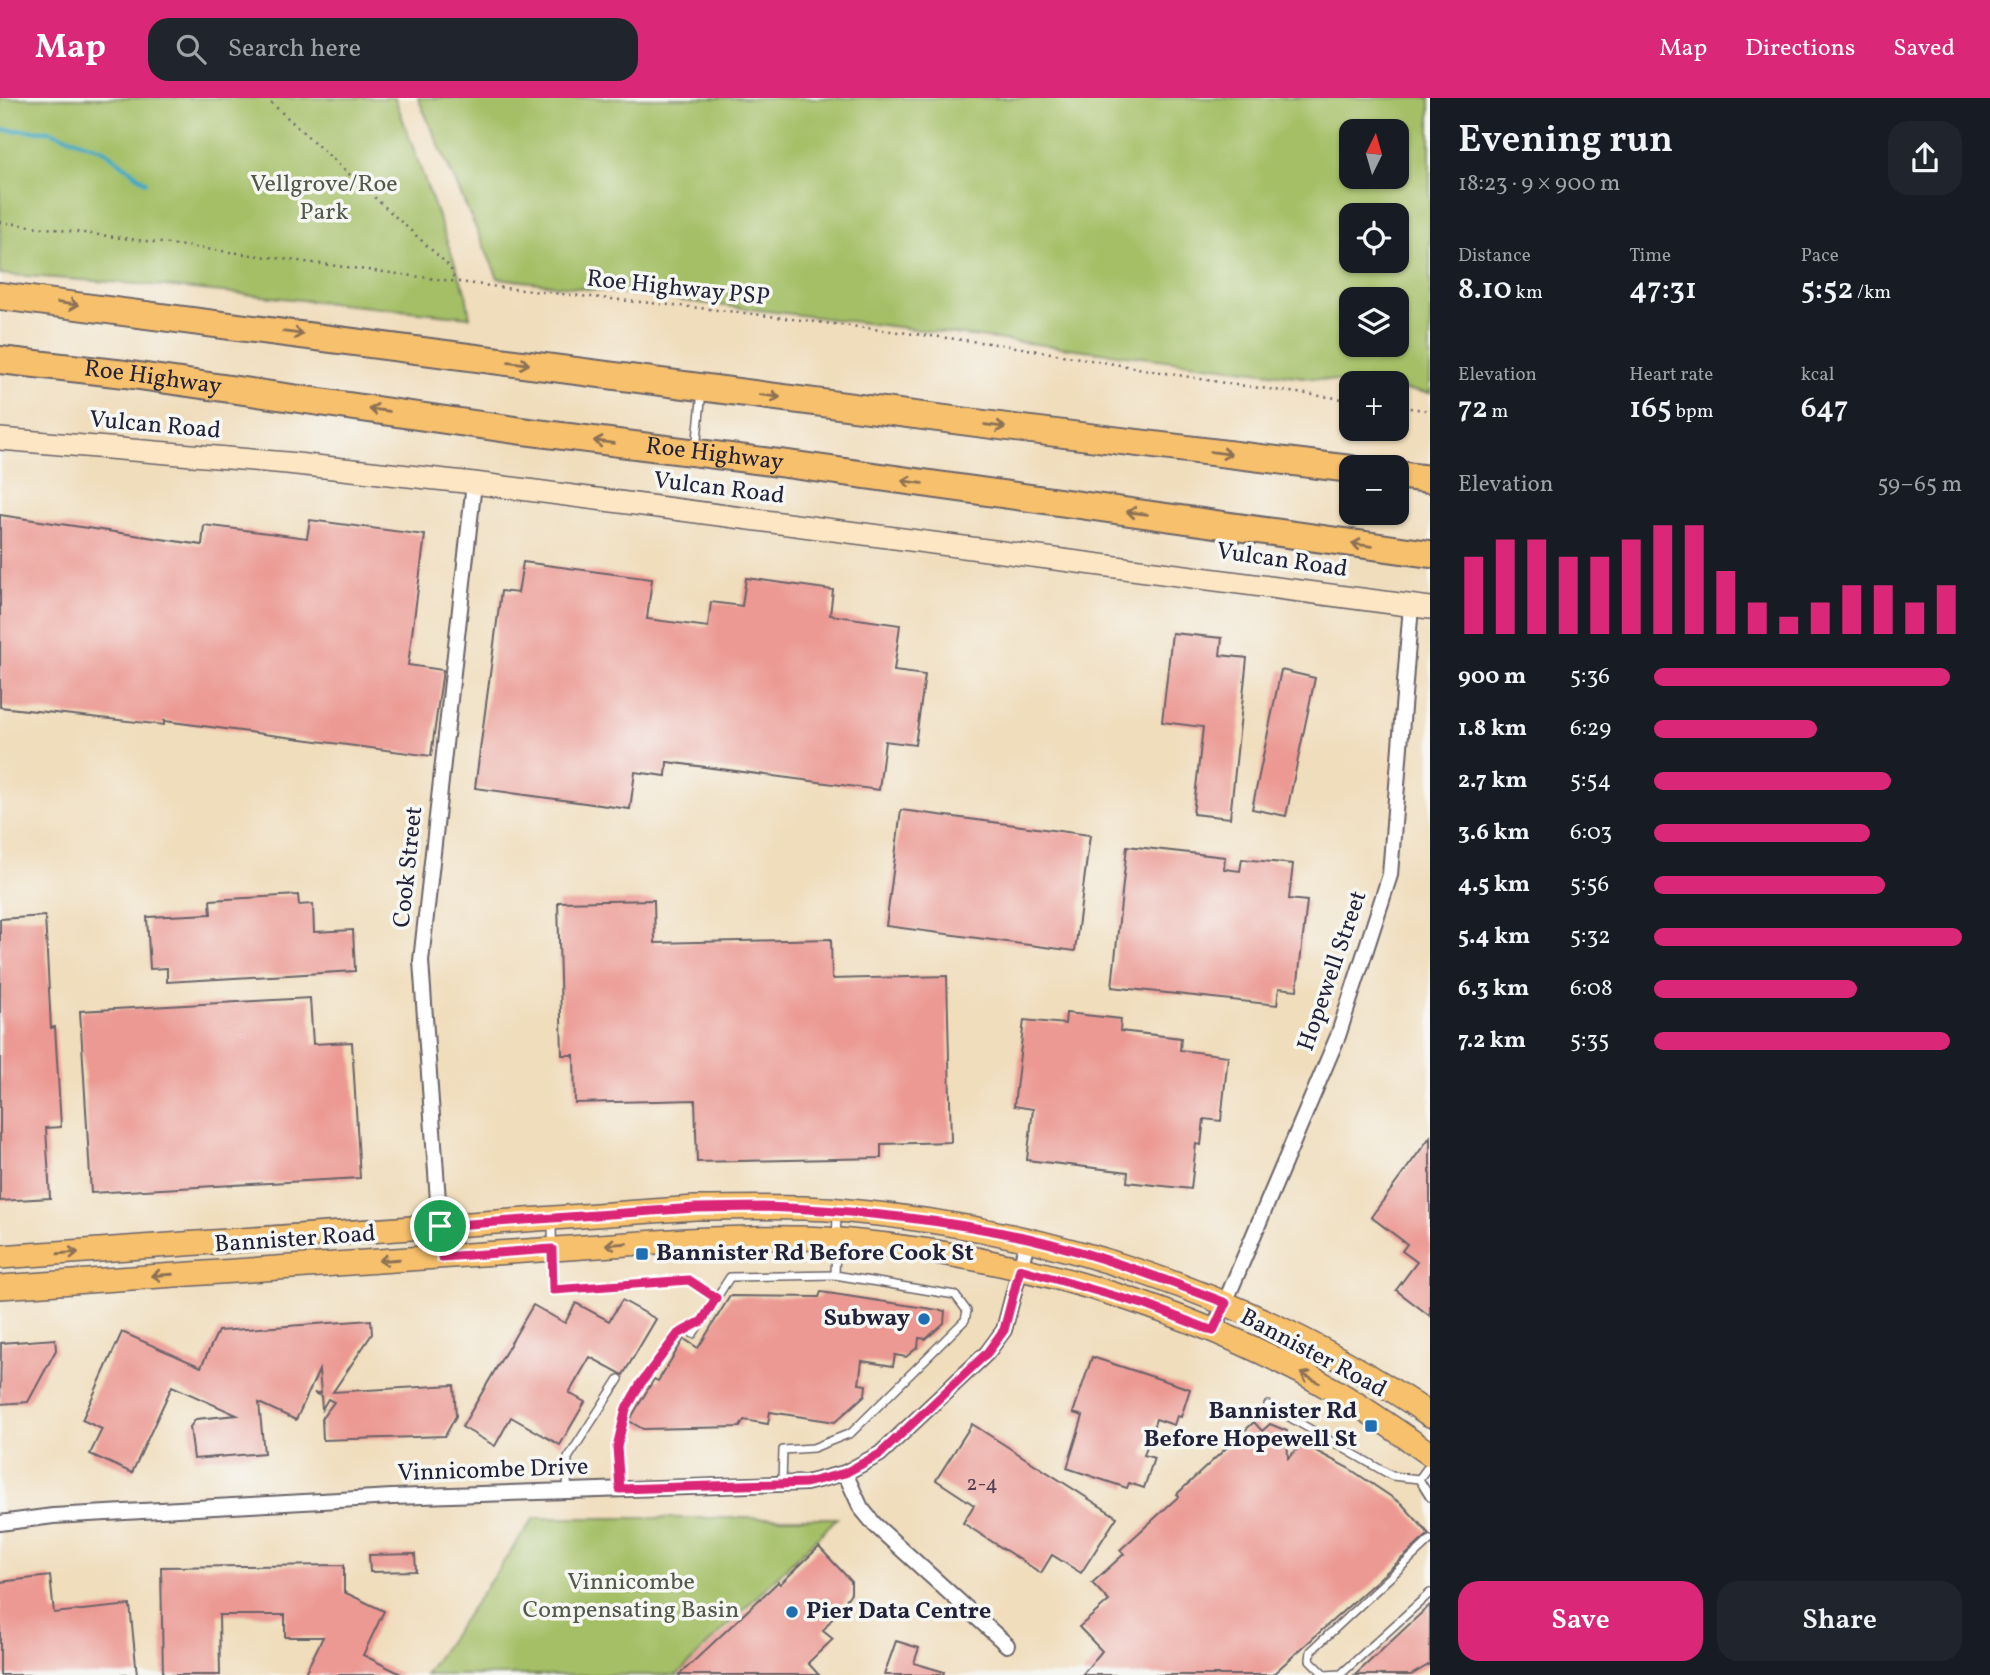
<!DOCTYPE html>
<meta charset="utf-8">
<style>
:root{--surface:#171b24;--page:#20242c;--text:#f1f3f6;--muted:#9ea1a6;--accent:#db2777}
body{margin:0;font-family:Vollkorn,serif;background:var(--page);color:var(--text);height:100vh;display:flex;flex-direction:column;font-size:26px;white-space:nowrap}
*{box-sizing:border-box;margin:0}
p{font-size:23px;color:var(--muted)}
.icon{flex:none;width:38px;height:38px;fill:none;stroke:currentColor;stroke-width:2;stroke-linecap:round;stroke-linejoin:round}
.map{position:relative;flex:1;overflow:hidden}
.side{display:flex;flex-direction:column;background:var(--surface);width:560px}
.side>*{flex:none}
.needle{width:46px;rotate:5deg}
.controls{position:absolute;left:1339px;top:21px;display:grid;gap:14px}
.controls a{display:grid;place-items:center;width:70px;height:70px;border-radius:14px;background:var(--surface);box-shadow:0 2px 5px #0004;font-size:35px}
.pin{position:absolute;display:grid;place-items:center;width:60px;height:60px;color:#fff;margin:-30px;border:4px solid #fff;border-radius:50%;box-shadow:0 2px 7px #0007}
.round{display:grid;place-items:center;flex:none;width:74px;height:74px;border-radius:21px;background:var(--page)}
.headline{display:flex;align-items:center;justify-content:space-between;height:119px;padding:0 28px}
h1{font-size:38px;font-weight:600;line-height:52px}
.stats{display:grid;grid-template-columns:repeat(3,1fr);gap:10px;height:119px;padding:7px 28px}
.stats div{display:grid;align-content:center}
.stats b{font-size:30px;font-weight:600}
.stats small{font-size:19px;font-weight:400}
.stats p{font-size:19px}
.chart{height:196px;padding:14px 28px}
.chart p{display:flex;justify-content:space-between}
.chart svg{width:100%;height:126px;margin-top:7px;stroke:var(--accent);stroke-width:6}
.primary-button{display:flex;gap:14px;margin-top:auto;padding:14px 28px}
.primary-button a{flex:1;height:80px;border-radius:21px;background:var(--accent);color:#fff;font-size:28px;font-weight:600;line-height:80px;text-align:center}
.primary-button a+a{background:var(--page);color:var(--text)}
ul{padding:0 28px;list-style:none;font-size:23px}
li{display:grid;grid-template-columns:112px 84px 1fr;align-items:center;height:52px}
li i{height:18px;border-radius:9px;background:var(--accent)}
header{display:flex;align-items:center;gap:42px;box-sizing:border-box;height:98px;padding:0 35px;background:var(--accent);color:#fff}
header strong{font-size:33px}
nav{display:flex;gap:38px;margin-inline-start:auto;font-size:24px}
.search{width:490px;height:63px;background:var(--page);display:flex;align-items:center;gap:18px;box-sizing:border-box;padding:0 24px;border-radius:21px;color:var(--muted);font-size:26px}
main{display:flex;flex:1;min-height:0}
.map>svg:first-child{display:block}
</style>
<header>
<strong>Map</strong>
<div class="search"><svg class="icon" aria-label="search" viewBox="0 0 24 24"><circle cx="10" cy="10" r="6"/><path d="M15 15l6 6"/></svg>Search here</div>
<nav><a>Map</a><a>Directions</a><a>Saved</a></nav>
</header>
<main>
<div class="map">
<svg width="1430" height="1577" viewBox="0 0 1430 1577">
<rect width="100%" height="100%" fill="#f6f6f2"/>
<filter id="ink" filterUnits="userSpaceOnUse"><feTurbulence type="fractalNoise" baseFrequency=".0143" numOctaves="2"/><feDisplacementMap in="SourceGraphic" scale="14" xChannelSelector="R" yChannelSelector="G"/><feConvolveMatrix kernelMatrix="1 2 1 2 8 2 1 2 1" color-interpolation-filters="sRGB"/></filter>
<filter id="wash" filterUnits="userSpaceOnUse"><feTurbulence type="fractalNoise" baseFrequency=".00686" numOctaves="4" result="noise"/><feDisplacementMap in="SourceGraphic" scale="28" xChannelSelector="R" yChannelSelector="G"/><feGaussianBlur stdDeviation="1.57" result="paint"/><feColorMatrix in="noise" values="0 0 0 0 0 0 0 0 0 0 0 0 0 0 0 0 0 1.4 0 .05"/><feComposite in="paint" operator="in"/></filter>
<g filter="url(#wash)">
<rect width="100%" height="100%" fill="#f0ddbc"/>
<g fill="#a4bf66" stroke="#637050" stroke-width="2" fill-rule="evenodd">
<polygon points="0,0 395,0 466,196 470,219 163,188 0,176"/>
<path d="M418,0H1430V295L1397,291L1396,285H1353L498,180ZM1351,33H1396V79H1351ZM1351,117H1396V163H1351ZM1396,201V247H1351V201Z"/>
<polygon points="534,1420 837,1420 677,1577 425,1577"/>
</g>
<g fill="none" stroke-linecap="round" stroke-linejoin="round">
<polyline stroke="#42a8c2" stroke-width="4.5" points="0,32 50,33 104,52 146,84"/>
</g>
<g id="blocks">
<g fill="#ec9993">
<polygon points="0,417 202,447 204,427 307,440 310,422 425,437 408,567 443,572 431,658 164,623 164,627 0,609"/>
<polygon points="523,464 652,481 647,521 708,529 711,504 742,508 746,480 833,492 830,517 900,527 894,573 925,577 915,647 885,643 879,692 667,664 666,678 635,674 630,711 475,690 501,493 518,495"/>
<polygon points="1172,535 1222,540 1220,557 1247,560 1230,720 1193,716 1203,629 1162,624"/>
<polygon points="1281,572 1315,580 1286,718 1252,711"/>
<polygon points="901,712 1090,737 1075,853 886,828"/>
<polygon points="1127,748 1225,759 1224,771 1240,773 1242,761 1293,766 1289,801 1307,803 1297,892 1279,890 1277,907 1112,889"/>
<polygon points="298,797 299,807 313,806 314,834 353,832 355,873 167,884 167,870 150,871 147,819 211,816 210,802"/>
<polygon points="654,802 655,845 831,841 832,881 947,878 951,1044 881,1046 881,1060 697,1064 695,1002 575,1005 574,957 562,957 558,804"/>
<polygon points="45,818 51,930 55,929 61,1029 46,1030 50,1100 0,1103 0,821"/>
<polygon points="310,900 313,946 352,944 360,1080 91,1095 80,913"/>
<polygon points="1066,915 1121,921 1120,933 1181,940 1180,952 1228,958 1221,1023 1204,1021 1201,1047 1196,1046 1191,1091 1127,1084 1128,1074 1027,1062 1033,1011 1014,1008 1024,922 1065,926"/>
<polygon points="1430,1039 1430,1218 1396,1192 1417,1164 1402,1153 1407,1146 1371,1119"/>
<polygon points="821,1194 945,1213 944,1225 926,1241 919,1240 918,1249 906,1259 895,1257 893,1268 862,1263 859,1286 866,1287 865,1297 835,1324 770,1314 768,1326 744,1322 740,1329 643,1331 629,1323 654,1281 658,1283 684,1241 698,1250 730,1198 819,1199"/>
<polygon points="622,1202 656,1221 623,1277 590,1259 569,1295 585,1304 560,1347 511,1319 495,1348 462,1329 533,1207 565,1225 576,1205 609,1223"/>
<polygon points="371,1222 372,1236 333,1294 454,1287 456,1318 445,1338 323,1342 322,1320 334,1304 328,1301 322,1311 321,1298 314,1295 321,1295 319,1272 296,1322 259,1305 264,1355 194,1361 190,1329 196,1321 237,1317 172,1288 132,1375 90,1356 102,1331 82,1322 122,1234 201,1269 218,1233"/>
<polygon points="55,1241 56,1252 28,1304 0,1306 1,1245"/>
<polygon points="1092,1259 1190,1291 1181,1319 1177,1318 1174,1327 1156,1321 1144,1357 1154,1360 1144,1390 1129,1385 1127,1390 1067,1370 1083,1318 1073,1315"/>
<polygon points="1254,1324 1262,1333 1270,1326 1287,1333 1288,1360 1303,1346 1350,1371 1402,1406 1429,1436 1272,1577 1082,1577 1102,1553 1079,1529 1109,1503 1092,1485 1124,1456 1120,1452 1179,1398 1177,1396"/>
<polygon points="972,1326 1117,1419 1081,1475 1052,1457 1041,1475 963,1425 974,1407 936,1382"/>
<polygon points="819,1449 851,1483 851,1495 823,1533 833,1541 808,1565 819,1577 679,1577 778,1484 780,1486"/>
<polygon points="415,1456 416,1473 370,1474 369,1457"/>
<polygon points="344,1467 344,1494 384,1513 363,1557 403,1577 304,1577 323,1539 285,1539 285,1517 219,1517 220,1577 163,1577 161,1469"/>
<polygon points="50,1478 54,1515 130,1507 137,1577 0,1577 0,1484"/>
<polygon points="1430,1507 1430,1566 1411,1577 1355,1577"/>
<polygon points="896,1543 919,1550 914,1565 944,1574 943,1577 884,1577"/>
</g>
</g>
</g>
<g filter="url(#ink)">
<use href="#blocks" fill-opacity="0" stroke="#6a6368" stroke-width="2"/>
<g fill="none" stroke-linecap="round" stroke-linejoin="round">
<g stroke="#6a6368" stroke-width="10">
<g id="lane">
<polyline points="696,351 702,293"/>
<polyline points="552,1124 553,1192 689,1182 716,1200"/>
<polyline points="693,1236 730,1179 835,1177"/>
<polyline points="1268,1307 1392,1378 1419,1381"/>
<polyline points="1430,1366 1419,1381 1430,1399"/>
<polyline points="782,1385 783,1352 813,1350 851,1335 965,1222 967,1213 955,1197 835,1177 837,1115"/>
<polyline points="620,1391 617,1349 626,1311 641,1285 678,1236 702,1223"/>
<polyline points="567,1393 568,1360 619,1281"/>
<polyline points="1430,1442 1311,1553 1310,1562 1325,1577 1341,1576 1430,1495"/>
</g>
</g>
<g stroke="#6a6368" stroke-width="18">
<g id="street">
<polyline points="442,1159 421,863 474,385"/>
<polyline points="1213,1233 1338,938 1390,777 1411,507"/>
<polyline points="845,1375 861,1410 875,1427 1007,1547"/>
<polyline points="0,1425 53,1418 392,1399 806,1385 845,1375 880,1356 987,1255 1004,1232 1028,1140"/>
</g>
</g>
<g stroke="#6a6368" stroke-width="24">
<polyline id="secondary" points="0,341 287,365 474,385 1430,510"/>
</g>
<g stroke="#6a6368" stroke-width="26">
<g id="primary">
<path d="M0,1159L695,1110C743,1110 791,1108 839,1112C1050,1130 1255,1197 1430,1317"/>
<path d="M0,1189L686,1142C737,1140 789,1138 840,1142C1012,1157 1187,1207 1337,1294C1369,1313 1400,1335 1430,1356"/>
</g>
</g>
<g stroke="#6a6368" stroke-width="30">
<g id="highway">
<polyline points="0,198 1015,330 1351,371"/>
<path id="s1" d="M0,262L125,276L522,333L787,366L1430,456"/>
<polyline points="1396,377 1430,381"/>
</g>
</g>
<g stroke="#6a6368" stroke-width="2.5" stroke-dasharray="2 5" stroke-linecap="butt">
<polyline points="266,0 446,165 451,171 454,181"/>
<polyline points="0,124 513,191 728,213 1004,247 1230,286 1351,302"/>
<polyline points="1396,308 1430,313"/>
</g>
<use href="#lane" stroke="#fff" stroke-width="7"/>
<use href="#street" stroke="#fff" stroke-width="14"/>
<use href="#secondary" stroke="#fce6c4" stroke-width="21"/>
<use href="#primary" stroke="#f7c06c" stroke-width="23"/>
<use href="#highway" stroke="#f7c06c" stroke-width="26"/>
</g>
<defs><path id="oneway-shaft" d="M-6 0H5M1.5-3L5.5 0L1.5 3" fill="none" stroke-width="1.6" stroke-linecap="round" stroke-linejoin="round" transform="scale(1.75)"/></defs>
<g stroke="#8c7154">
<use href="#oneway-shaft" transform="translate(68 206) rotate(7)"/>
<use href="#oneway-shaft" transform="translate(293 235) rotate(7)"/>
<use href="#oneway-shaft" transform="translate(519 265) rotate(7)"/>
<use href="#oneway-shaft" transform="translate(770 298) rotate(8)"/>
<use href="#oneway-shaft" transform="translate(379 312) rotate(-172)"/>
<use href="#oneway-shaft" transform="translate(995 328) rotate(8)"/>
<use href="#oneway-shaft" transform="translate(604 344) rotate(-173)"/>
<use href="#oneway-shaft" transform="translate(1221 355) rotate(7)"/>
<use href="#oneway-shaft" transform="translate(912 384) rotate(-172)"/>
<use href="#oneway-shaft" transform="translate(1137 415) rotate(-172)"/>
<use href="#oneway-shaft" transform="translate(1362 447) rotate(-172)"/>
<use href="#oneway-shaft" transform="translate(616 1146) rotate(176)"/>
<use href="#oneway-shaft" transform="translate(68 1155) rotate(-4)"/>
<use href="#oneway-shaft" transform="translate(389 1162) rotate(176)"/>
<use href="#oneway-shaft" transform="translate(162 1177) rotate(176)"/>
<use href="#oneway-shaft" transform="translate(1310 1280) rotate(-153)"/>
</g>
</g>
<g fill="none" stroke-linecap="round" stroke-linejoin="round" filter="url(#ink)">
<g stroke="#fff" stroke-width="14">
<path id="route" d="M763,1109C852,1112 941,1121 1028,1140C1096,1156 1161,1180 1226,1205L1213,1233L1146,1207L1020,1171L1004,1232L987,1255L880,1356L845,1375L806,1385L620,1391L617,1349L626,1311L641,1285L678,1236L702,1223L716,1200L689,1182L553,1192L552,1151L442,1159L440,1128L695,1110Z"/>
</g>
<use href="#route" stroke="#db2777" stroke-width="9"/>
</g>
<g fill="#1f6fb2" stroke="#f6f6f2" stroke-width="2.5">
<rect x="635" y="1149" width="14" height="14" rx="3.5"/>
<circle cx="924" cy="1221" r="7"/>
<rect x="1364" y="1321" width="14" height="14" rx="3.5"/>
<circle cx="792" cy="1514" r="7"/>
</g>
<g text-anchor="middle" dominant-baseline="central" stroke-width="7" stroke-linejoin="round" paint-order="stroke">
<g font-size="21" fill="#544051">
<text x="982" y="1386">2-4</text>
</g>
<g font-size="24" fill="#50594a" stroke="#f6f6f2">
<text x="324" y="87">Vellgrove/Roe<tspan x="324" dy="28">Park</tspan></text>
<text x="631" y="1485">Vinnicombe<tspan x="631" dy="28">Compensating Basin</tspan></text>
</g>
<g font-size="24" fill="#22223b" stroke="#f6f6f2">
<text transform="translate(678 191) rotate(6)">Roe Highway PSP</text>
<text stroke="none"><textPath href="#s1" startOffset="154">Roe Highway</textPath></text>
<text transform="translate(155 328) rotate(5)">Vulcan Road</text>
<text stroke="none"><textPath href="#s1" startOffset="721">Roe Highway</textPath></text>
<text transform="translate(719 391) rotate(7)">Vulcan Road</text>
<text transform="translate(1282 463) rotate(8)">Vulcan Road</text>
<text transform="translate(409 769) rotate(-84)">Cook Street</text>
<text transform="translate(1333 873) rotate(-71)">Hopewell Street</text>
<text transform="translate(295 1142) rotate(-4)">Bannister Road</text>
<text transform="translate(1313 1256) rotate(28)">Bannister Road</text>
<text transform="translate(493 1373) rotate(-2)">Vinnicombe Drive</text>
</g>
<g font-size="24" font-weight="bold" fill="#22223b" stroke="#f6f6f2" text-anchor="start">
<text x="656" y="1156">Bannister Rd Before Cook St</text>
<text x="910" y="1221" text-anchor="end">Subway</text>
<text x="1357" y="1314" text-anchor="end">Bannister Rd<tspan x="1357" dy="28">Before Hopewell St</tspan></text>
<text x="806" y="1514">Pier Data Centre</text>
</g>
</g>
</svg>
<div class="controls">
<a><svg class="needle" viewBox="-14 -14 28 28"><path d="M0-13l5 13h-10z" fill="#e53935"/><path d="M0 13l5-13h-10z" fill="#9ea1a6"/></svg></a>
<a><svg class="icon" aria-label="locate" viewBox="0 0 24 24"><circle cx="12" cy="12" r="6"/><path d="M12 2v4M12 18v4M2 12h4M18 12h4"/></svg></a>
<a><svg class="icon" aria-label="layers" viewBox="0 0 24 24"><path d="M12 4l9 5-9 5-9-5zM3 14l9 5 9-5"/></svg></a>
<a>+</a>
<a>−</a>
</div>
<div class="pin" style="left:440px;top:1128px;background:#1e9e55"><svg class="icon" aria-label="arrive" viewBox="0 0 24 24"><path d="M6 21V4h12l-3 4 3 4H6"/></svg></div>
</div>
<section class="side">
<div class="headline"><div><h1>Evening run</h1><p>18:23 · 9 × 900 m</p></div><a class="round"><svg class="icon" aria-label="share" viewBox="0 0 24 24"><path d="M12 15V3M7 8l5-5 5 5M5 13v7h14v-7"/></svg></a></div>
<div class="stats">
<div><p>Distance</p><b>8.10<small> km</small></b></div>
<div><p>Time</p><b>47:31</b></div>
<div><p>Pace</p><b>5:52<small> /km</small></b></div>
</div>
<div class="stats">
<div><p>Elevation</p><b>72<small> m</small></b></div>
<div><p>Heart rate</p><b>165<small> bpm</small></b></div>
<div><p>kcal</p><b>647</b></div>
</div>
<div class="chart"><p><span>Elevation</span>59–65 m</p>
<svg viewBox="0 0 160 44" preserveAspectRatio="none"><path d="M5 44V17M15 44V11M25 44V11M35 44V17M45 44V17M55 44V11M65 44V6M75 44V6M85 44V22M95 44V33M105 44V38M115 44V33M125 44V27M135 44V27M145 44V33M155 44V27"/></svg>
</div>
<ul>
<li><b>900 m</b>5:36<i style="width:96%"></i></li>
<li><b>1.8 km</b>6:29<i style="width:53%"></i></li>
<li><b>2.7 km</b>5:54<i style="width:77%"></i></li>
<li><b>3.6 km</b>6:03<i style="width:70%"></i></li>
<li><b>4.5 km</b>5:56<i style="width:75%"></i></li>
<li><b>5.4 km</b>5:32<i style="width:100%"></i></li>
<li><b>6.3 km</b>6:08<i style="width:66%"></i></li>
<li><b>7.2 km</b>5:35<i style="width:96%"></i></li>
</ul>
<div class="primary-button"><a>Save</a><a>Share</a></div>
</section>
</main>
